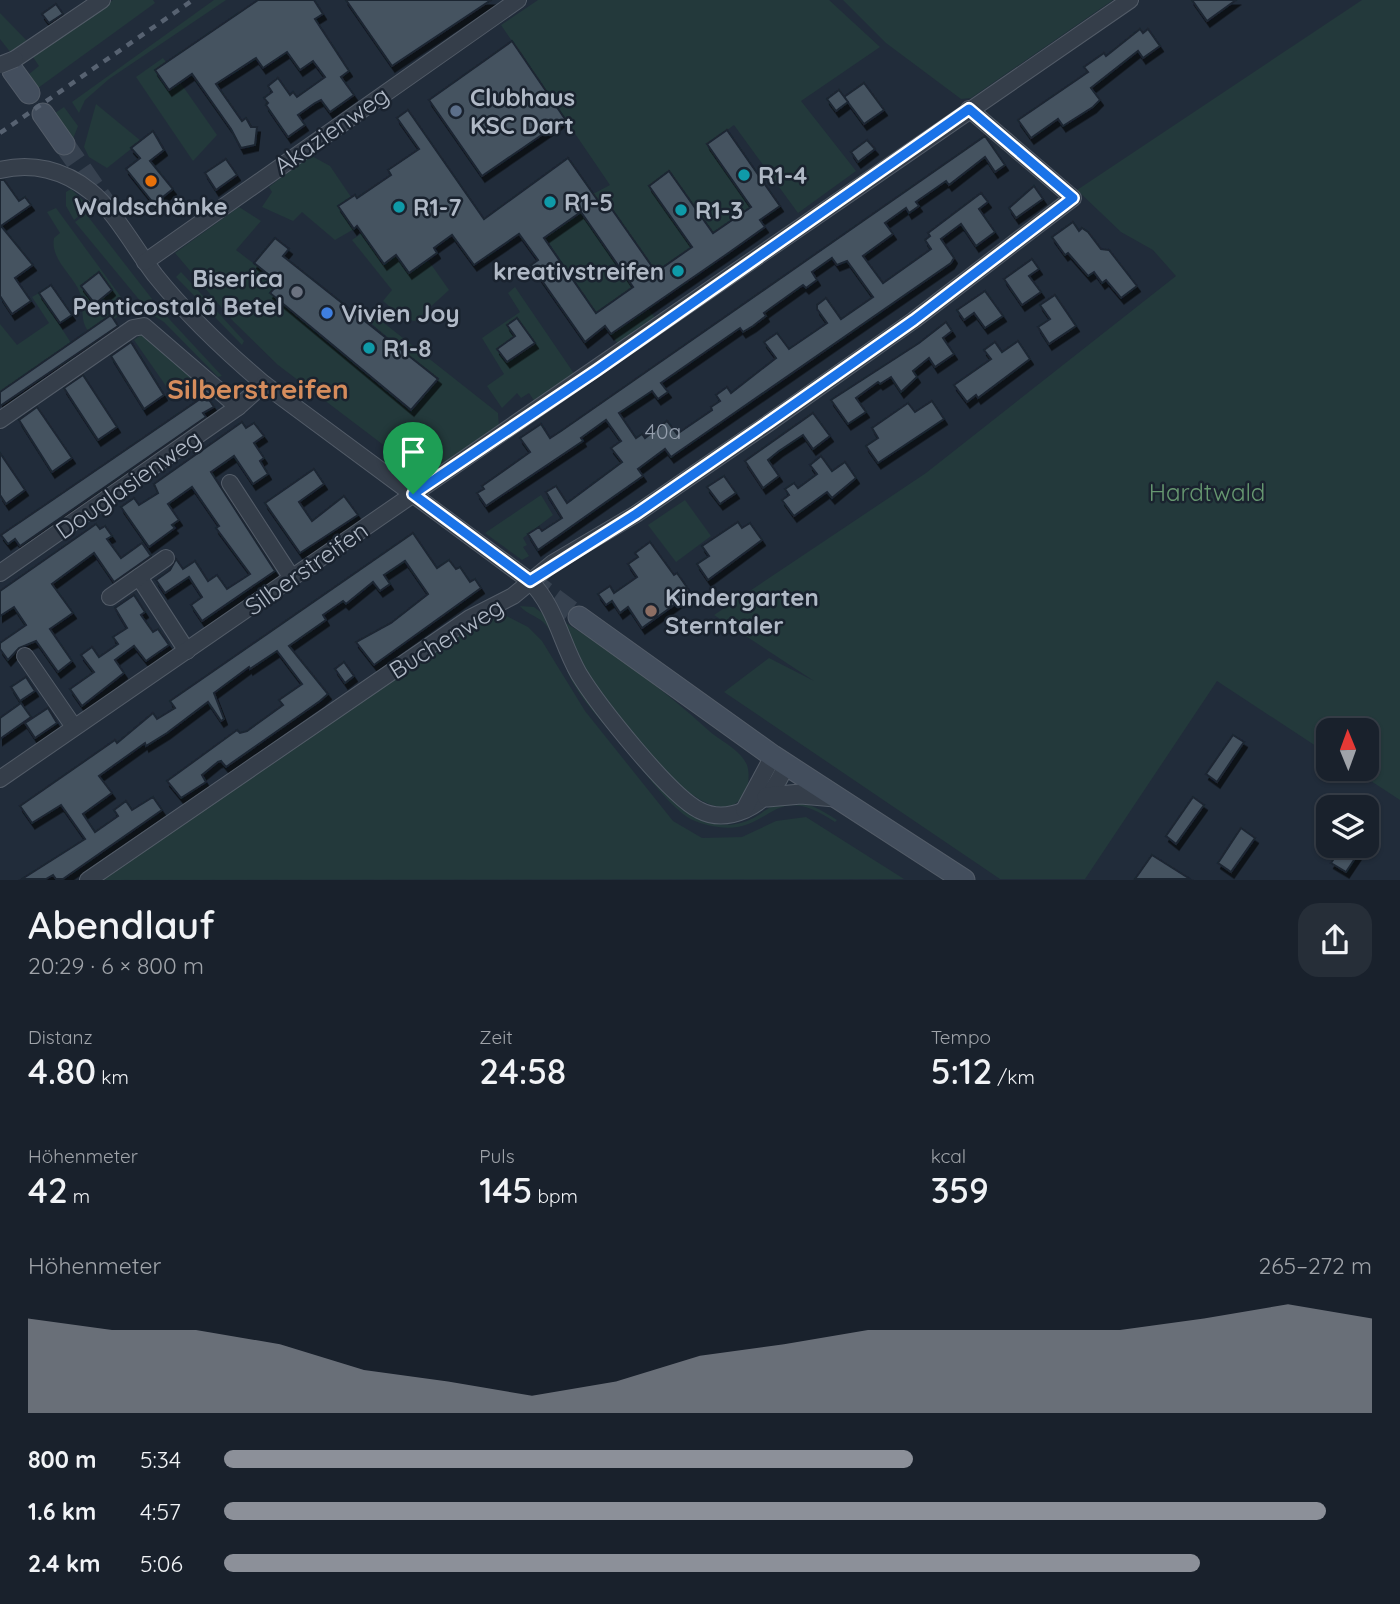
<!DOCTYPE html>
<html lang="de">
<meta charset="utf-8">
<style>
:root{--surface:#19212c;--page:#262e38;--text:#f1f3f6;--muted:#9fa3a9;--line:#373e48;--accent:#8c9099}
body{margin:0;font-family:Quicksand,sans-serif;background:var(--page);color:var(--text);height:100vh;display:flex;flex-direction:column;font-size:26px;white-space:nowrap}
*{box-sizing:border-box;margin:0}
p{font-size:23px;color:var(--muted)}
.icon{flex:none;width:38px;height:38px;fill:none;stroke:currentColor;stroke-width:2;stroke-linecap:round;stroke-linejoin:round}
.map{position:relative;height:880px;overflow:hidden}
.sheet{display:flex;flex-direction:column;background:var(--surface);flex:1}
.sheet>*{flex:none}
.needle{width:46px;rotate:359deg}
.controls{position:absolute;left:1316px;top:718px;display:grid;gap:14px}
.controls a{display:grid;place-items:center;width:63px;height:63px;border-radius:14px;background:var(--surface);box-shadow:0 2px 5px #0004,0 0 0 2px var(--line);font-size:35px}
.pin{position:absolute;display:grid;place-items:center;width:60px;height:60px;color:#fff;margin:-72px -30px;border-radius:50% 50% 50% 0;rotate:-45deg;box-shadow:0 0 7px #0007}
.pin .icon{rotate:45deg}
.round{display:grid;place-items:center;flex:none;width:74px;height:74px;border-radius:21px;background:var(--page)}
.head{display:flex;align-items:center;justify-content:space-between;height:119px;padding:0 28px}
h1{font-size:38px;font-weight:600;line-height:52px}
.metrics{display:grid;grid-template-columns:repeat(3,1fr);gap:10px;height:119px;padding:7px 28px}
.metrics div{display:grid;align-content:center}
.metrics b{font-size:35px;font-weight:600}
.metrics small{font-size:19px;font-weight:400}
.metrics p{font-size:19px}
.chart{height:196px;padding:14px 28px}
.chart p{display:flex;justify-content:space-between}
.chart svg{width:100%;height:126px;margin-top:7px;fill:var(--accent);opacity:.7}
ul{padding:0 28px;list-style:none;font-size:23px}
li{display:grid;grid-template-columns:112px 84px 1fr;align-items:center;height:52px}
li i{height:18px;border-radius:9px;background:var(--accent)}
.map>svg:first-child{display:block}
</style>
<div class="map">
<svg width="1400" height="880" viewBox="0 0 1400 880">
<defs>
<filter id="shadow"><feDropShadow dx="3" dy="5.5" stdDeviation="0" flood-color="#0009"/></filter>
</defs>
<rect width="100%" height="100%" fill="#212c3a"/>
<g fill="#23393b">
<polygon points="113,0 153,0 155,3 38,88 28,75 39,66 33,57"/>
<polygon points="214,0 226,0 109,79 85,100 79,113 72,102"/>
<polygon points="538,0 829,0 880,47 801,101 856,171 798,213 734,125 707,145 751,207 713,233 669,171 649,186 692,247 656,272 610,209 589,223 633,287 596,313 545,237 597,200 593,194 610,185 501,25"/>
<polygon points="843,0 1113,0 971,98 961,99 886,43"/>
<polygon points="1362,0 1400,0 1400,800 1351,768 1367,768 1367,730 1328,730 1328,754 1217,681 1085,879 1000,879 724,692 769,658 814,681 714,615 926,473 1176,276 1153,250 1121,232 1077,190"/>
<polygon points="0,13 28,42 11,53 0,39"/>
<polygon points="163,58 217,135 193,161 136,77"/>
<polygon points="96,104 141,141 107,168 89,157 84,147"/>
<polygon points="64,107 78,126 73,139 55,113"/>
<polygon points="310,155 330,166 351,197 338,206 354,229 335,240 302,212 293,221 262,207 272,192 269,187"/>
<polygon points="71,189 90,207 74,220 66,206 66,192"/>
<polygon points="239,207 261,221 236,250 279,283 271,294 411,410 437,379 360,314 370,312 498,413 499,428 423,475 278,365 233,321 175,253"/>
<path d="M56,208L129,308L114,319L110,315L88,331C79,318 85,307 80,293C73,274 50,260 54,238L60,233L47,212Z"/>
<polygon points="86,214 159,308 222,376 218,377 164,322 151,314 75,222"/>
<polygon points="362,233 396,255 409,273 428,260 449,290 415,321 406,320 383,301 392,290 352,240"/>
<polygon points="181,272 244,341 242,345 176,277"/>
<polygon points="515,287 575,375 535,402 529,393 521,398 517,393 502,408 487,386 504,374 482,338 520,312 508,293"/>
<polygon points="39,293 71,343 0,392 0,324 17,345 49,323 32,297"/>
<polygon points="648,308 655,318 618,344 611,334"/>
<polygon points="145,332 194,381 173,396 134,340"/>
<polygon points="541,495 553,515 523,538 527,545 523,547 529,556 522,560 485,533"/>
<polygon points="685,500 711,536 676,562 648,525"/>
<path d="M520,606L534,607L542,613L662,787C689,815 719,838 757,816C766,810 776,802 787,801C807,801 821,810 837,820L835,822C771,778 772,835 718,827C705,825 693,822 683,814C661,796 644,771 626,750C608,728 587,707 573,683C563,665 558,640 546,625C539,616 527,615 520,606Z"/>
<polygon points="501,613 528,627 542,641 585,711 673,821 702,838 742,837 776,821 806,817 904,879 99,880 472,622"/>
<path d="M564,622C615,653 663,689 708,730C720,741 740,749 747,765C750,774 749,787 743,796C709,846 611,711 593,685C580,666 572,644 564,622Z"/>
</g>
<g fill="#445261" stroke="#1c2531" stroke-width="2" fill-rule="evenodd" filter="url(#shadow)">
<polygon points="258,0 314,0 323,14 315,19 349,71 341,77 354,95 330,112 321,100 315,103 298,115 305,125 288,137 266,105 268,103 264,98 272,92 268,86 278,78 290,95 293,92 297,97 325,77 313,61 300,70 287,52 263,68 256,58 216,84 242,121 246,118 251,127 257,127 255,145 241,148 231,129 192,74 169,90 155,70"/>
<polygon points="346,0 491,0 392,66"/>
<polygon points="1192,0 1236,0 1207,21"/>
<polygon points="56,4 63,14 49,23 42,14"/>
<polygon points="1140,29 1143,33 1148,29 1160,46 1143,58 1138,51 1091,88 1100,100 1093,107 1063,126 1058,119 1031,138 1018,120 1088,72 1084,67 1104,53 1106,56"/>
<polygon points="512,41 565,119 482,176 429,100"/>
<polygon points="864,83 884,110 864,124 844,97"/>
<polygon points="839,90 848,102 836,111 827,99"/>
<path d="M408,110L484,219L568,158L606,212L611,208L656,272L692,247L649,186L669,171L713,233L751,207L707,144L727,130L780,206L760,220L765,227L727,254L611,334L605,326L585,342L531,265L538,260L519,234L474,265L452,235L434,248L437,253L409,273L396,255L384,264L357,226L354,229L338,206L355,195L357,198L391,175L388,170L419,149L397,118ZM581,212L633,287L596,313L544,238Z"/>
<polygon points="153,131 164,150 150,161 173,189 154,204 126,169 140,158 131,148"/>
<path d="M985,136L1005,165L995,172L985,157L949,185L946,181L916,202L919,206L909,213L906,208L885,223L893,234L863,256L883,283L931,249L925,240L930,236L928,233L981,193L988,202L979,209L995,232L976,246L961,224L941,239L954,258L951,263L671,457L665,449L638,469L643,476L538,550L528,534L539,527L542,531L562,518L546,492L556,486L567,503L622,462L611,448L621,441L606,420L581,438L583,441L486,506L477,493L484,489L482,486L530,452L520,438L541,424L550,438L561,431ZM832,258L837,265L847,261L873,297L841,319L826,298L817,305V309L827,323L789,349L777,333L764,342L776,358L731,393L727,387L716,395L720,401L711,407L712,410L677,434L667,421L645,438L642,434L636,438L619,413L652,391L658,399L668,392L661,383L740,328L743,332L753,326L766,316L764,313L803,285L806,288L817,280L812,272Z"/>
<polygon points="867,140 875,149 858,162 851,152"/>
<polygon points="226,159 237,175 216,190 205,173"/>
<polygon points="0,180 4,180 19,201 25,197 31,205 1,226 33,265 15,278 31,301 12,314 0,296"/>
<polygon points="1034,186 1043,199 1016,218 1009,208"/>
<polygon points="1073,222 1079,231 1082,228 1088,232 1101,249 1109,250 1137,286 1121,298 1106,280 1102,283 1094,272 1088,276 1068,253 1065,255 1052,237"/>
<polygon points="275,238 289,249 283,256 438,379 411,410 270,293 279,283 254,263"/>
<polygon points="1032,259 1039,269 1029,276 1041,292 1022,305 1004,279"/>
<polygon points="99,272 112,290 95,304 81,286"/>
<polygon points="51,285 72,315 60,323 39,293"/>
<polygon points="985,291 1003,316 985,328 974,313 964,320 957,310"/>
<polygon points="1055,295 1076,326 1049,344 1038,327 1050,319 1040,305"/>
<polygon points="111,315 118,326 0,406 0,392"/>
<polygon points="517,318 535,343 507,362 497,349 515,336 507,325"/>
<polygon points="946,322 952,331 943,338 954,354 935,367 929,358 913,371 917,377 901,392 891,377 880,384 878,382 856,398 866,412 848,424 831,400 919,343"/>
<polygon points="1018,341 1030,359 978,398 976,395 967,402 954,385 991,359 984,350 995,342 1002,352"/>
<polygon points="131,342 164,395 144,409 111,356"/>
<polygon points="83,375 117,427 98,440 64,388"/>
<polygon points="206,395 214,407 203,413 206,417 20,546 15,539 8,544 1,535"/>
<polygon points="932,401 944,419 878,463 866,446 878,438 872,428 908,403 915,412"/>
<polygon points="37,407 72,458 52,472 19,420"/>
<polygon points="813,413 830,436 813,449 803,435 779,451 768,460 779,476 763,488 745,461"/>
<polygon points="242,422 246,428 254,423 264,436 254,443 264,458 260,461 268,474 253,484 234,456 211,472 275,571 202,621 191,605 202,597 189,577 165,593 156,580 170,570 176,559 183,569 195,561 208,581 217,575 227,589 250,574 216,528 219,526 192,487 168,504 179,520 172,525 175,528 149,547 121,507 134,498 139,505 158,493 154,484"/>
<polygon points="0,453 25,490 6,504 0,495"/>
<polygon points="821,456 832,471 845,462 856,478 832,498 827,492 794,516 782,500 789,495 785,489 794,483 798,488 817,474 810,465"/>
<polygon points="314,469 324,484 299,502 312,521 344,496 358,515 300,553 265,503"/>
<polygon points="724,476 736,493 720,504 707,487"/>
<polygon points="738,522 742,528 750,523 762,540 708,580 697,564 709,556 702,546"/>
<polygon points="96,524 100,529 105,526 112,536 107,539 121,558 142,543 151,556 114,582 94,553 52,584 73,613 50,629 72,661 58,672 36,641 19,648 8,660 0,649 0,643 26,625 14,607 0,616 0,591"/>
<polygon points="413,533 437,568 449,560 456,569 460,567 470,582 475,579 481,588 374,665 356,642 391,623 428,594 405,561 384,575 390,584 380,591 373,582 346,604 343,601 323,615 326,620 289,646 328,694 320,701 226,767 221,761 218,762 202,775 206,782 181,798 167,781 237,730 240,733 247,731 283,705 279,700 302,684 277,651 250,669 249,667 214,693 224,719 221,721 208,702 167,733 146,746 145,743 99,776 112,793 83,814 95,832 118,816 114,810 126,801 132,810 153,797 162,810 63,879 56,879 53,875 46,879 22,879 85,839 61,805 32,823 20,806 115,740 117,743 153,713 157,719 175,708 170,701"/>
<polygon points="650,542 674,575 677,573 691,593 642,628 628,607 620,613 612,601 606,605 598,594 610,586 614,593 637,577 628,564 638,557 635,553"/>
<polygon points="134,595 145,612 141,615 153,632 158,629 169,645 146,661 134,646 115,660 124,673 82,706 70,689 94,672 81,655 92,647 99,657 118,644 113,637 127,628 115,608"/>
<polygon points="344,662 354,676 345,683 335,669"/>
<polygon points="26,677 35,691 20,701 11,687"/>
<polygon points="21,703 31,717 0,739 0,718"/>
<polygon points="48,708 57,723 35,738 25,723"/>
<polygon points="1233,735 1244,742 1217,782 1206,774"/>
<polygon points="1193,797 1204,805 1176,844 1166,836"/>
<polygon points="1241,828 1255,838 1231,872 1218,863"/>
<polygon points="1343,845 1364,845 1346,872 1331,863"/>
<polygon points="1152,855 1190,879 1135,879"/>
</g>
<g fill="none" stroke-linecap="round" stroke-linejoin="round">
<g stroke="#36414f" stroke-width="21" stroke-dasharray="21 10" stroke-linecap="butt">
<polyline points="64,144 105,203"/>
<polyline points="529,580 579,617"/>
</g>
<g stroke="#535c68" stroke-width="18">
<g id="minor">
<polyline points="15,59 102,0"/>
<path d="M0,170C32,162 64,170 90,191C114,210 136,250 155,275C187,315 225,351 264,384L530,581C556,607 561,643 579,674C598,705 669,795 699,810C714,818 729,817 745,810C767,799 777,787 786,765"/>
<polyline points="145,262 518,0"/>
<polyline points="0,420 133,328 144,326 238,407"/>
<polyline points="230,483 292,578"/>
<polyline points="0,573 238,407 264,384"/>
<polyline points="139,577 187,651"/>
<polyline points="110,597 166,558"/>
<polyline points="25,656 74,727"/>
<polyline points="0,779 1130,0"/>
<polyline points="744,810 773,756"/>
<polyline points="88,880 470,618 513,596 553,563 636,514 770,422 914,320 1073,198 969,109"/>
</g>
</g>
<g stroke="#535c68" stroke-width="21">
<polyline id="tertiary" points="767,797 801,794 835,797"/>
</g>
<g stroke="#535c68" stroke-width="23">
<g id="secondary">
<polyline points="13,71 29,93"/>
<polyline points="43,114 64,144"/>
<polyline points="579,617 773,756 964,880"/>
</g>
</g>
<use href="#minor" stroke="#353e4a" stroke-width="16"/>
<use href="#tertiary" stroke="#353e4a" stroke-width="19"/>
<use href="#secondary" stroke="#434e5d" stroke-width="21"/>
<polyline stroke="#576271" stroke-width="4.5" stroke-dasharray="7 7" stroke-linecap="butt" points="0,133 193,0"/>
<g stroke="#535c68" stroke-width="18" stroke-linecap="butt">
<polyline id="minor-bridge" points="0,65 15,59"/>
</g>
<use href="#minor-bridge" stroke="#353e4a" stroke-width="16"/>
</g>
<g fill="none" stroke-linecap="round" stroke-linejoin="round">
<g stroke="#fff" stroke-width="14">
<polygon id="route" points="969,109 1073,198 914,320 769,422 636,514 530,581 413,494 597,370"/>
</g>
<use href="#route" stroke="#1a73e8" stroke-width="9"/>
</g>
<circle fill="#5c6f8a" stroke="#1a232f" stroke-width="2.5" cx="456" cy="111" r="7"/>
<g fill="#0f9aa8" stroke="#1a232f" stroke-width="2.5">
<circle cx="744" cy="175" r="7"/>
<circle cx="550" cy="202" r="7"/>
<circle cx="399" cy="207" r="7"/>
<circle cx="681" cy="210" r="7"/>
<circle cx="678" cy="271" r="7"/>
<circle cx="369" cy="348" r="7"/>
</g>
<circle fill="#e8710a" stroke="#1a232f" stroke-width="2.5" cx="151" cy="181" r="7"/>
<circle fill="#6b7280" stroke="#1a232f" stroke-width="2.5" cx="297" cy="292" r="7"/>
<circle fill="#3f7fe0" stroke="#1a232f" stroke-width="2.5" cx="327" cy="313" r="7"/>
<circle fill="#8d6e63" stroke="#1a232f" stroke-width="2.5" cx="651" cy="611" r="7"/>
<g text-anchor="middle" dominant-baseline="central" stroke-width="5" stroke-linejoin="round" paint-order="stroke">
<g font-size="21" fill="#959fad">
<text x="663" y="431">40a</text>
</g>
<g font-size="24" font-weight="bold" fill="#b0b9c6" stroke="#1a232f" text-anchor="start">
<text x="470" y="97">Clubhaus<tspan x="470" dy="28">KSC Dart</tspan></text>
<text x="758" y="175">R1-4</text>
<text x="564" y="202">R1-5</text>
<text x="151" y="206" text-anchor="middle">Waldschänke</text>
<text x="413" y="207">R1-7</text>
<text x="695" y="210">R1-3</text>
<text x="664" y="271" text-anchor="end">kreativstreifen</text>
<text x="283" y="278" text-anchor="end">Biserica<tspan x="283" dy="28">Penticostală Betel</tspan></text>
<text x="341" y="313">Vivien Joy</text>
<text x="383" y="348">R1-8</text>
<text x="665" y="597">Kindergarten<tspan x="665" dy="28">Sterntaler</tspan></text>
</g>
<g font-size="24" fill="#b0b9c6" stroke="#1a232f">
<text transform="translate(331 130) rotate(-35)">Akazienweg</text>
<text transform="translate(128 484) rotate(-35)">Douglasienweg</text>
<text transform="translate(306 568) rotate(-35)">Silberstreifen</text>
<text transform="translate(446 638) rotate(-32)">Buchenweg</text>
</g>
<g font-size="24" fill="#669770" stroke="#1a232f">
<text x="1207" y="492">Hardtwald</text>
</g>
<g font-size="28" font-weight="bold" fill="#d58c5c" stroke="#1a232f">
<text x="258" y="388">Silberstreifen</text>
</g>
</g>
</svg>
<div class="controls">
<a><svg class="needle" viewBox="-14 -14 28 28"><path d="M0-13l5 13h-10z" fill="#e53935"/><path d="M0 13l5-13h-10z" fill="#9fa3a9"/></svg></a>
<a><svg class="icon" aria-label="layers" viewBox="0 0 24 24"><path d="M12 4l9 5-9 5-9-5zM3 14l9 5 9-5"/></svg></a>
</div>
<div class="pin" style="left:413px;top:494px;background:#1e9e55"><svg class="icon" aria-label="arrive" viewBox="0 0 24 24"><path d="M6 21V4h12l-3 4 3 4H6"/></svg></div>
</div>
<section class="sheet">
<div class="head"><div><h1>Abendlauf</h1><p>20:29 · 6 × 800 m</p></div><a class="round"><svg class="icon" aria-label="share" viewBox="0 0 24 24"><path d="M12 15V3M7 8l5-5 5 5M5 13v7h14v-7"/></svg></a></div>
<div class="metrics">
<div><p>Distanz</p><b>4.80<small> km</small></b></div>
<div><p>Zeit</p><b>24:58</b></div>
<div><p>Tempo</p><b>5:12<small> /km</small></b></div>
</div>
<div class="metrics">
<div><p>Höhenmeter</p><b>42<small> m</small></b></div>
<div><p>Puls</p><b>145<small> bpm</small></b></div>
<div><p>kcal</p><b>359</b></div>
</div>
<div class="chart"><p><span>Höhenmeter</span>265–272 m</p>
<svg viewBox="0 0 160 44" preserveAspectRatio="none"><path d="M0 44V11L10 15L20 15L30 20L40 29L50 33L60 38L70 33L80 24L90 20L100 15L110 15L120 15L130 15L140 11L150 6L160 11V44z"/></svg>
</div>
<ul>
<li><b>800 m</b>5:34<i style="width:60%"></i></li>
<li><b>1.6 km</b>4:57<i style="width:96%"></i></li>
<li><b>2.4 km</b>5:06<i style="width:85%"></i></li>
</ul>
</section>
